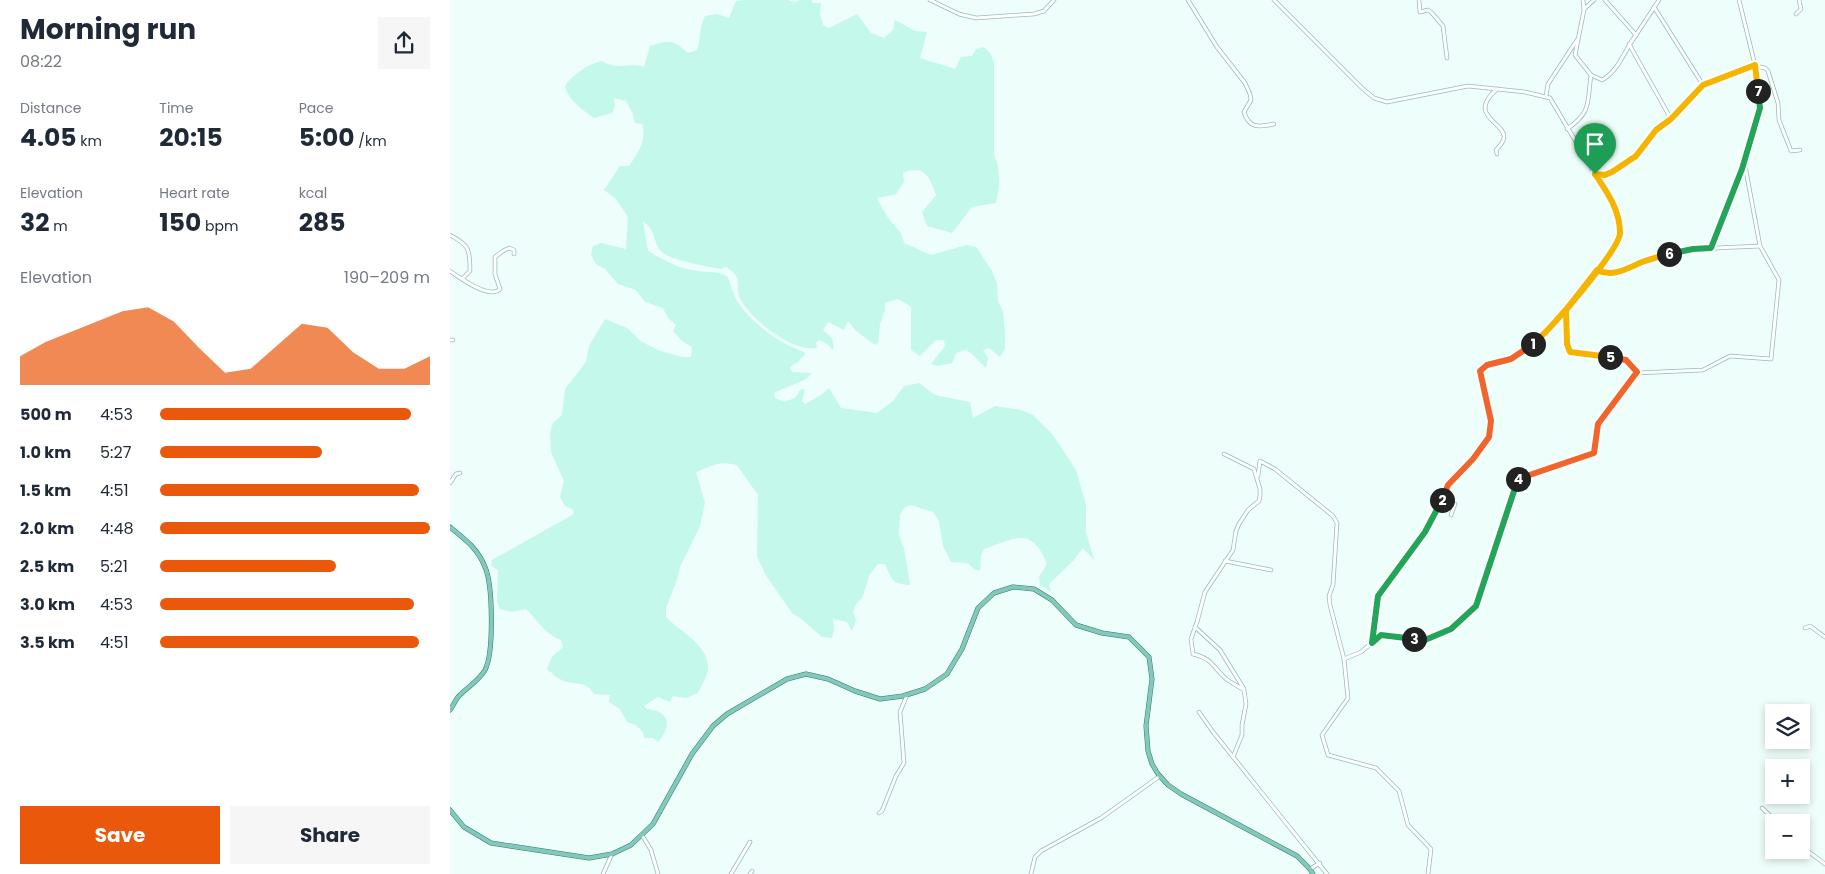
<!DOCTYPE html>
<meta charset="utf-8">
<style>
:root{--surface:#fff;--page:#f6f6f7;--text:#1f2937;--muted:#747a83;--accent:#ea580c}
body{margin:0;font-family:Poppins,sans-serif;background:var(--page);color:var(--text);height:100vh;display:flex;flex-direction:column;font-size:19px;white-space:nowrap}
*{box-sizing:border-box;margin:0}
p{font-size:16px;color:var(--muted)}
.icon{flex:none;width:28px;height:28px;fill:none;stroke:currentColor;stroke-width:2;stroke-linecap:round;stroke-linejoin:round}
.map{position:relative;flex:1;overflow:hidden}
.side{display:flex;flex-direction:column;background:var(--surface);width:450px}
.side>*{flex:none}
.fabs{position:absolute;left:1315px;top:704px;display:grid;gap:10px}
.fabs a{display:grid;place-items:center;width:45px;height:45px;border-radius:0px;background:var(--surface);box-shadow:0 2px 8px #0003;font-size:25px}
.pin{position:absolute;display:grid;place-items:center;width:42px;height:42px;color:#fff;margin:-51px -21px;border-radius:50% 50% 50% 0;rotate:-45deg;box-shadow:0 0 5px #0007}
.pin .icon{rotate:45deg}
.km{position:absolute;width:25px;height:25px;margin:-12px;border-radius:50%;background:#222;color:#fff;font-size:14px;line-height:25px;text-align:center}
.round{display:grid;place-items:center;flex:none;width:52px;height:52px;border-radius:0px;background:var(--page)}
.headline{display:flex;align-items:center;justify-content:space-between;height:85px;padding:0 20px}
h1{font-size:28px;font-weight:700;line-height:38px}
.metrics{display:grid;grid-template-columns:repeat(3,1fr);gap:8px;height:85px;padding:5px 20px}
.metrics div{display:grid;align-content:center}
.metrics b{font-size:25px;font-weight:700}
.metrics small{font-size:14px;font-weight:400}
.metrics p{font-size:14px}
.chart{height:140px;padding:10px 20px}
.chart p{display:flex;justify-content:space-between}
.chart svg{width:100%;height:90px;margin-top:5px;fill:var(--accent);opacity:.7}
.button{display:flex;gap:10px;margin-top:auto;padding:10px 20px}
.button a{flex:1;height:58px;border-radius:0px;background:var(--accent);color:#fff;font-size:20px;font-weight:700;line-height:58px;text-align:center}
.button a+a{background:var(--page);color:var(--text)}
ul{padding:0 20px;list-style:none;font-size:16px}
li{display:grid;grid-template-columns:80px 60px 1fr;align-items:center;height:38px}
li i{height:12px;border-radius:6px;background:var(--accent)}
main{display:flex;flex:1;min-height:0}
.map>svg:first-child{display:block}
</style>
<main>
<section class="side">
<div class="headline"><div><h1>Morning run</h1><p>08:22</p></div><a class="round"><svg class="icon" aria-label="share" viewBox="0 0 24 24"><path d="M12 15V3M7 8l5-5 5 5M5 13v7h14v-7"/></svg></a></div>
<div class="metrics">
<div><p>Distance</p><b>4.05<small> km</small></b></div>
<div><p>Time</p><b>20:15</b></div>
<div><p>Pace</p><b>5:00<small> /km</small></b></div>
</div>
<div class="metrics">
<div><p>Elevation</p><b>32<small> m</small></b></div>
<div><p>Heart rate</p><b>150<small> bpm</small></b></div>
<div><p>kcal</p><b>285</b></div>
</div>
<div class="chart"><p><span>Elevation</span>190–209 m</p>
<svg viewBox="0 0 160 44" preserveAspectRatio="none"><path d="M0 44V30L10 23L20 18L30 13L40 8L50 6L60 13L70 26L80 38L90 36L100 25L110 14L120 16L130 28L140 36L150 36L160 30V44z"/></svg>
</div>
<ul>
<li><b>500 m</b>4:53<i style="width:93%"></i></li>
<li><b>1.0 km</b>5:27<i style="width:60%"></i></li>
<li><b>1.5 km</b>4:51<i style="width:96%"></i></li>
<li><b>2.0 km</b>4:48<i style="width:100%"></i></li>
<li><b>2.5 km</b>5:21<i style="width:65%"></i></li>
<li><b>3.0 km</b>4:53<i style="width:94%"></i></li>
<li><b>3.5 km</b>4:51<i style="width:96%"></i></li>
</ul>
<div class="button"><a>Save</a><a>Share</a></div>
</section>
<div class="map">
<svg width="1375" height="874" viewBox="0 0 1375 874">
<rect width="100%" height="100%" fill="#eefefa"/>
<path fill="#c3f8eb" d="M294,0H338L344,2L350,0H361L363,3H371L370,14L373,25L379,28L407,14L421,33L434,38L443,30L445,20L465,31L477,32L470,58L505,69L511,57L522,56L526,49L534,47L540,53L544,62V154C551,172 550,184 546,203L522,207L502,233L477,226L472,212L486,195C480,177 474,164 453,173L454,182L446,194L427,198L438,218L451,233L454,243L481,255L517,245L526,247L542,271L547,283L548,301L553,312L555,332V349L550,357L539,348L533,350L538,358L536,368L521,353L515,350L506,353L502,363L488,366L481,364L495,346L494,340H486L470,356L461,350V307L448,299L435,303V310L430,324L428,343L425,345L405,330L398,321L394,330L378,322L373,330C381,337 385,339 383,350L377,344L369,340L366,343L367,348C342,352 303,321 291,300C283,288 296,279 276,267L271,269C259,267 218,260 211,251C202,241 207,231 193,221L198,251C210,258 227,268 242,270C254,273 266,270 277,276C281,284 283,294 287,301C301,323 330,344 354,352L355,354L348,362L340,367L342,372L362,373L356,379L324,393L325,398L334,402L345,398L351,389L355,390L352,401L355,404L371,395L379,388L391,408L427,413L443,401L454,386L469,383L485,395L520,402L523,418L545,406L571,410L583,415L603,435L626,470L636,505V532L644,560L633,548L623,561L599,584L601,592L590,585L589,577L597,564C582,526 565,538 534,549L531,555L530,571L524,569L517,563L501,562L493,546L489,521L483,512L461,505L454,508L450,515L449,535L454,548L460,585C442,584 442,580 435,564H428L420,574L412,598L406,604L403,612L406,620L402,631L397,622L383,619L384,629L382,638L372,637L350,618L342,613L317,577L307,557L308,495L287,465C266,460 264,466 246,472L255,503L250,526L230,567L228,577L216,608V617C230,632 259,645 258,668C258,676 251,686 248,693L236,698L223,696L220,702L208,697L194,706L197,709C220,711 222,726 208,742L203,738H194L193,732L186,725L177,722L170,709L159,702L160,695L144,694C136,681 130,685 117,682C109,680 103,674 97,669L102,657L113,647L111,640C96,635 87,620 76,609L62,612L50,609L47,602L48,570L41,566L42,560L124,514L123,510L115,506L110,497L114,481L101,452L100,433L103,423L112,415L115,389L136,362L139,346L155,319L177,328L192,342L210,351L233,357H241L242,347L232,341L223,331L226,325L218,318L213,308L195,302L186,290L168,284L155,269L146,264L141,255L143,246L151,243L176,249L178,217L166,199L154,190L170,166H179C188,153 197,140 192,124L185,123L183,114L176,101L164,98L165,106L162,113L144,118C133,110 118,100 115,86C123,74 138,64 152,61C168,71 179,62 194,67L200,46C221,40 221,39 238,53L247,50C251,39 249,27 255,16L267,14L279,18L286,1Z"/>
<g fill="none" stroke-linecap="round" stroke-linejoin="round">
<g stroke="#96bcb3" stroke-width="4.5">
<g id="minor">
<polyline points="480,0 509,14 526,18 584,14 594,11 604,0"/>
<path d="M738,0L767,47L795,83L800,94L801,100L794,112C799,129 809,127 824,124"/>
<polyline points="824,0 912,88 924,98 937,102 1018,86 1075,92 1100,98 1145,174 1155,175 1162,172 1186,156 1206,130 1221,119 1253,85 1305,65"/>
<polyline points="969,0 970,12 978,10 981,12 993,26 997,58"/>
<polyline points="1155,0 1186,35 1209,0"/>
<polyline points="1204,7 1253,85"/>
<polyline points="1134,9 1144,0"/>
<polyline points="1346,14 1351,9 1349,0"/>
<polyline points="1179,44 1221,119"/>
<polyline points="1305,66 1315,68 1318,71 1328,103 1329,120 1341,151 1350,150"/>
<path d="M1141,75L1152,80C1169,71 1175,49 1186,35"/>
<polyline points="1096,96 1098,84 1127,40"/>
<path d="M1117,129C1142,112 1137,103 1141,75L1125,55L1134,10L1133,0"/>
<path d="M1047,154L1046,150C1049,147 1054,142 1054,137C1055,122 1016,116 1047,89"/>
<path d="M0,235C19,245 20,249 20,271L12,279"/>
<polyline points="1261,248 1280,196 1289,177 1293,163"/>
<path d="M1147,270C1168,280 1187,263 1206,257C1241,247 1275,248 1310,246"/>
<path d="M0,271C10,278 40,300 50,289L45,274V257L53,251L59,248L64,250V254"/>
<polyline points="1116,310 1117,343 1120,352 1177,360 1187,373 1253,370 1280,356 1321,359 1329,280 1310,246 1294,160 1310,108 1305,65 1289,0"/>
<polyline points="0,340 3,340"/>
<path d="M774,454L804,469L810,489V496L809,501L798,510L789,524L786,531L783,550L755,592L747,622L741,639L743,654C762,659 761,664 774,677C779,682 788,686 794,690L796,704L792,725V735L783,757"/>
<polyline points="808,476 810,461 825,469 883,516 887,523 883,585 879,596 880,605 894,659"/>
<polyline points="0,483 6,474 10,473"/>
<polyline points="987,508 998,485 1023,459 1039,437 1041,421 1030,371 1037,365 1061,359 1088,340 1110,319 1163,252 1170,235 1168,217 1161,199 1145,175"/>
<polyline points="775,561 821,570"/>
<polyline points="745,627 770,650 794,689"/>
<polyline points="1355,628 1360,626 1375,637"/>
<polyline points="922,643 927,596 975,532 987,508 1005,504 1001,515"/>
<polyline points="749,712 763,732 877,874"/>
<polyline points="1312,808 1327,822"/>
<polyline points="429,813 432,811 446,776 454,763 450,712 457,695"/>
<polyline points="192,835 201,850 208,874"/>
<polyline points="1351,846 1375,864"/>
<polyline points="860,869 870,863"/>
<polyline points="153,874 162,854"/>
<polyline points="281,874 300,842"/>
<polyline points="300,874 302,871"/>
<polyline points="581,874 585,857 591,851 651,818 710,776"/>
<polyline points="978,874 981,849 958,825 949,791 926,768 878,755 872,735 898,698 894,659 911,652 931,635 975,640 1001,629 1026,606 1067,479 1144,453 1149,424 1187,373"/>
</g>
</g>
<g stroke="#2e7e6f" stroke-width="5">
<g id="major">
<path d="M0,527C15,539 28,549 35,567C43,585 44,653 35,670C28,682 17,687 8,697C5,701 3,706 0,710"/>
<polyline points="0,810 14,827 41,843 139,858 162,854 181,845 203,824 242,754 263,726 277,714 337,679 356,674 378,679 405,691 430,699 453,696 475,689 497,674 512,649 528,608 544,593 563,587 584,589 602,600 626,625 652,633 679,637 699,657 702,679 696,726 698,751 702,764 708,774 718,785 731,794 847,856 860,869 863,874"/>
</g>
</g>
<use href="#minor" stroke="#fff" stroke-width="3"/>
<use href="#major" stroke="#84c8bc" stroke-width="4"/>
</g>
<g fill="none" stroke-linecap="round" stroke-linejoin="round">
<g stroke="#fff" stroke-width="10">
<path id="split-1" d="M1083,344C1099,332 1170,249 1170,233C1170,210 1157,192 1145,174"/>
</g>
<g stroke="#fff" stroke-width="10">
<polyline id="split-2" points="992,500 998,485 1023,459 1039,437 1041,421 1030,371 1037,365 1061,359 1083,344"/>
</g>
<g stroke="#fff" stroke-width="10">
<polyline id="split-3" points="964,639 931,635 922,643 928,596 975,532 992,500"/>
</g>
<g stroke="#fff" stroke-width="10">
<polyline id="split-4" points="964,639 975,640 1001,629 1026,606 1068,479"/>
</g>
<g stroke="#fff" stroke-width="10">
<polyline id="split-5" points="1068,479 1144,453 1148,424 1187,372 1176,360 1160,357"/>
</g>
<g stroke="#fff" stroke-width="10">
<path id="split-6" d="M1160,357L1120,352L1117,344L1116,310L1147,270C1163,278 1178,268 1192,262C1201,259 1210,256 1219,254"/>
</g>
<g stroke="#fff" stroke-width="10">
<polyline id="split-7" points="1219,254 1243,249 1261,248 1292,169 1310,108 1308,91"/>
</g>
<g stroke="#fff" stroke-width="10">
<polyline id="split-8" points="1145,174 1155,175 1162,172 1186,156 1206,130 1221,119 1253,85 1305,65 1308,91"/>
</g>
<use href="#split-1" stroke="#f5b400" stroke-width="6"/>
<use href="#split-2" stroke="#f0652b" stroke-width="6"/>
<use href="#split-3" stroke="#22a559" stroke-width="6"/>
<use href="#split-4" stroke="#22a559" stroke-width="6"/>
<use href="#split-5" stroke="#f0652b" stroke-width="6"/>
<use href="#split-6" stroke="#f5b400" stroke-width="6"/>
<use href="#split-7" stroke="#22a559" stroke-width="6"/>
<use href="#split-8" stroke="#f5b400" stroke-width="6"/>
</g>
</svg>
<div class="fabs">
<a><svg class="icon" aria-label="layers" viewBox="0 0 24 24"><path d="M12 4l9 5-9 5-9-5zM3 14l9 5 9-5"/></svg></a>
<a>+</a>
<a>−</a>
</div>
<div class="pin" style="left:1145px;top:174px;background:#1e9e55"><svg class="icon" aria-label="arrive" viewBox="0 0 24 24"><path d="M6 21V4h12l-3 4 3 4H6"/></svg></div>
<b class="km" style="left:1083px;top:344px">1</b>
<b class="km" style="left:992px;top:500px">2</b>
<b class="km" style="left:964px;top:639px">3</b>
<b class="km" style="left:1068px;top:479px">4</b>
<b class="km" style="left:1160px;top:357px">5</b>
<b class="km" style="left:1219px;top:254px">6</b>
<b class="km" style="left:1308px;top:91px">7</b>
</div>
</main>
